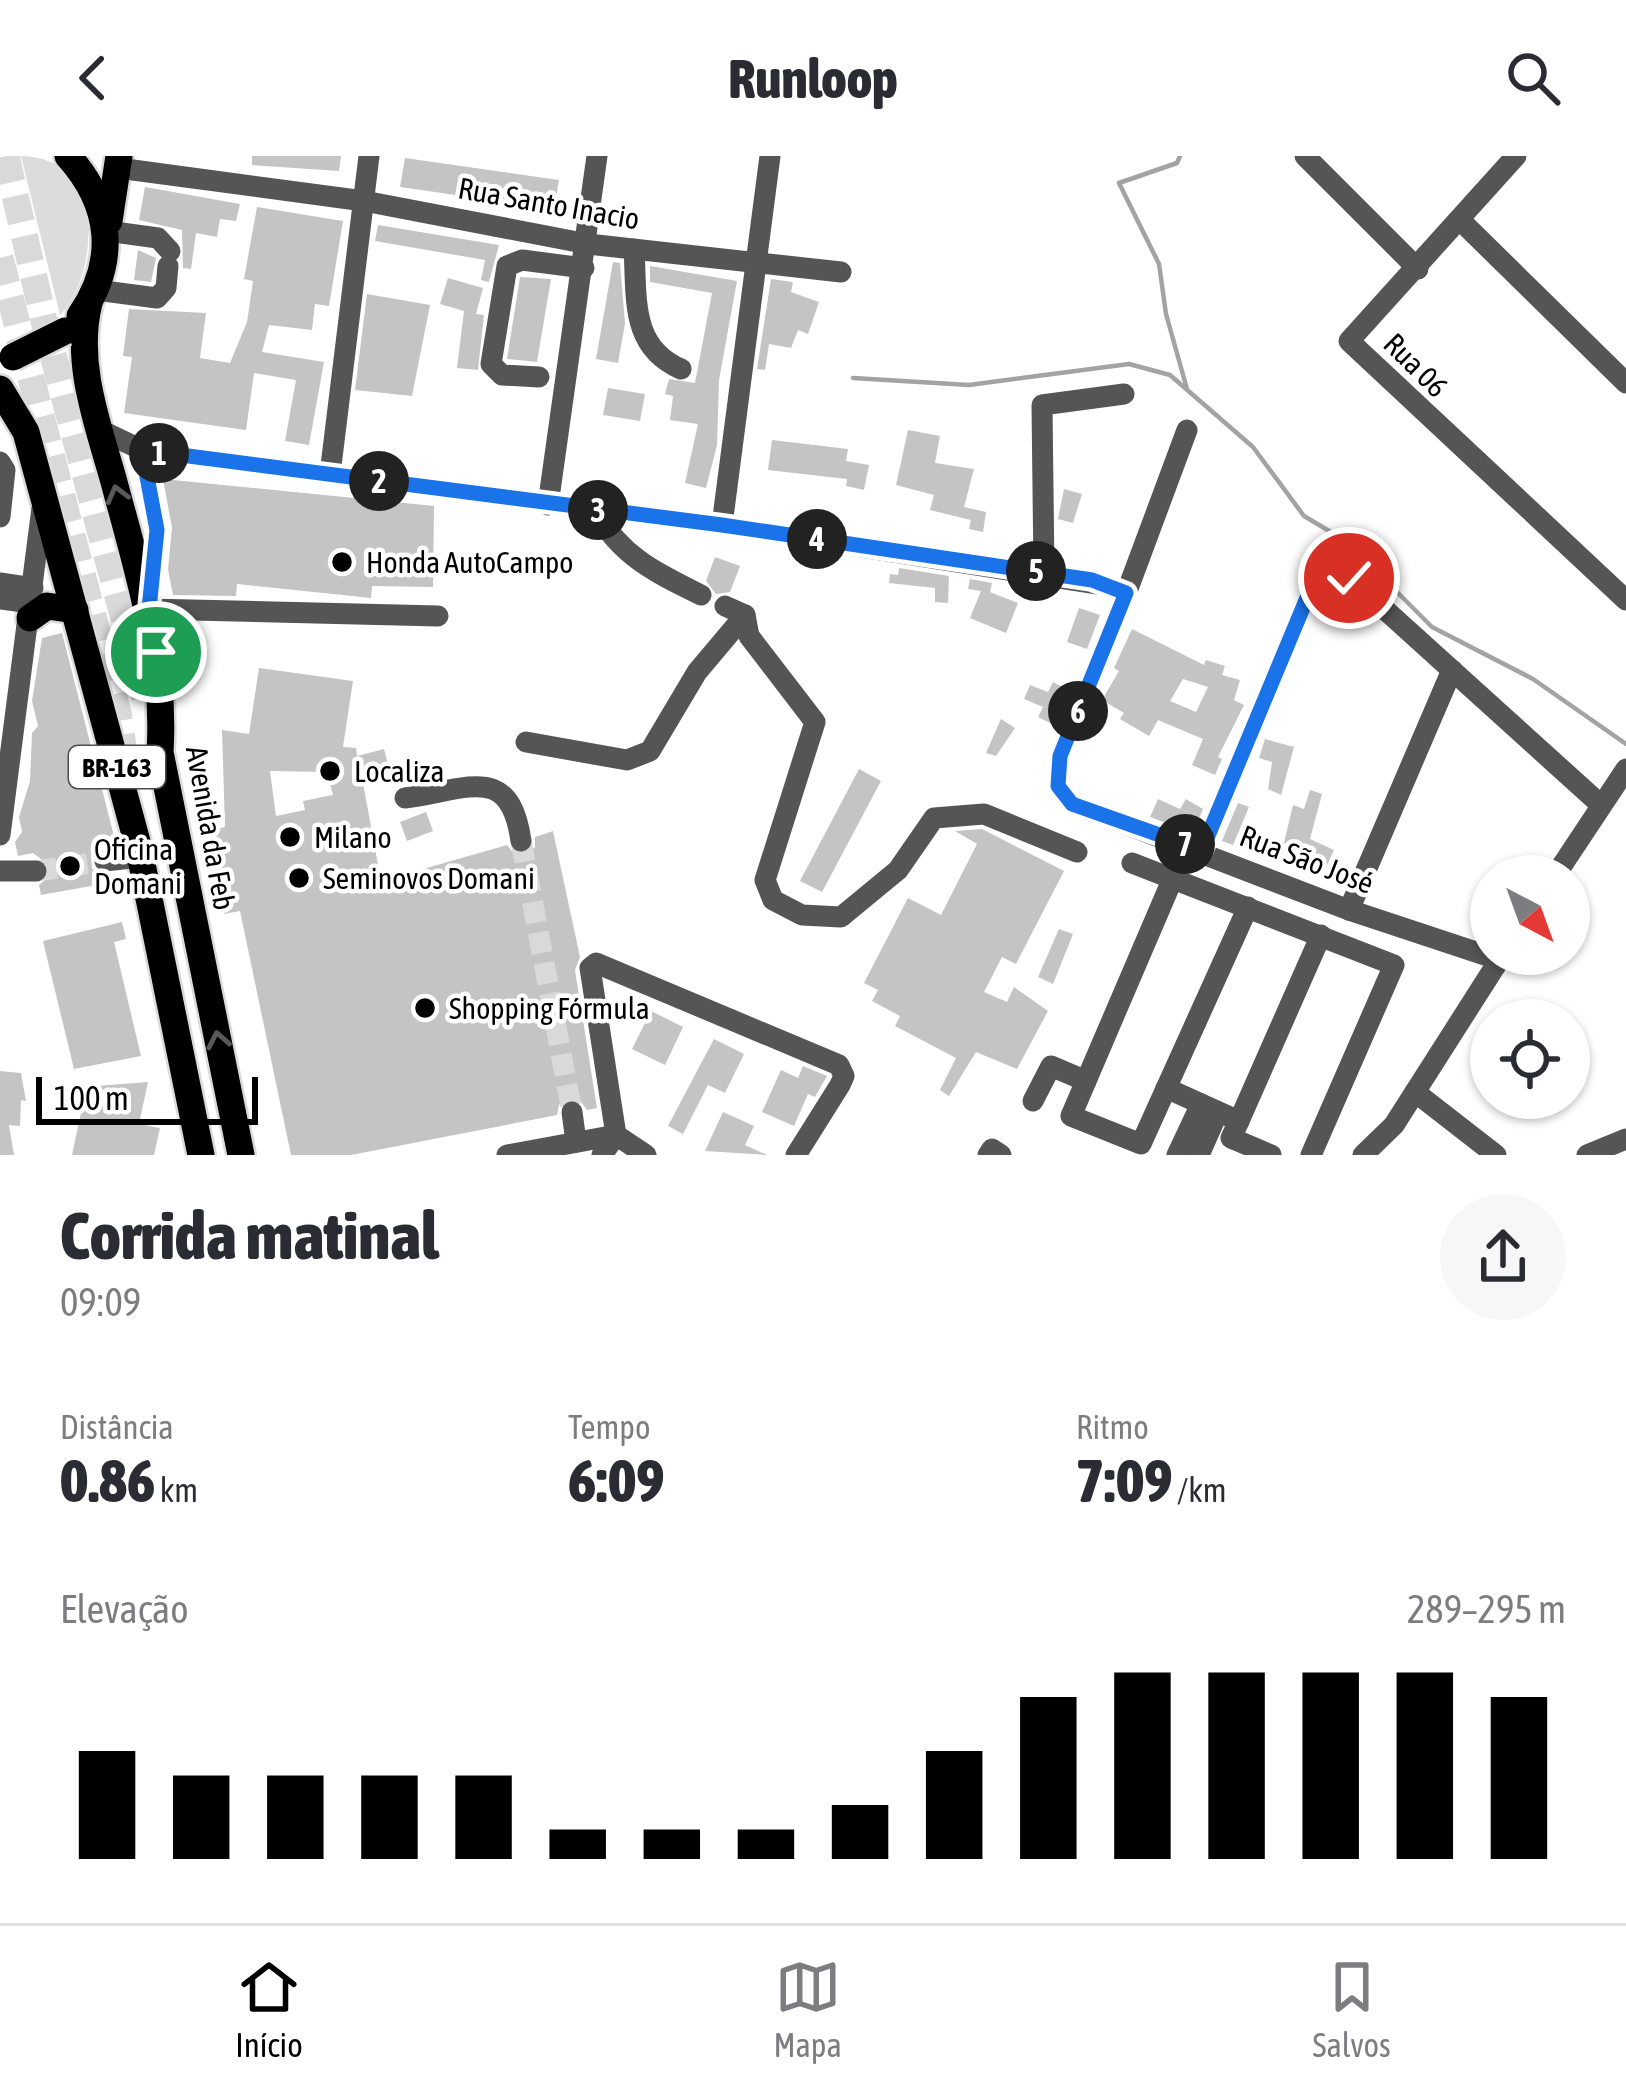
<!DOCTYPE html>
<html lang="pt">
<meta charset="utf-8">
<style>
:root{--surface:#fff;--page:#f7f7f7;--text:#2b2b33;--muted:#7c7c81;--line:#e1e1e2;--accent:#000}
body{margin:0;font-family:"Asap Condensed",sans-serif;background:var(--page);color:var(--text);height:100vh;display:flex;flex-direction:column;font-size:45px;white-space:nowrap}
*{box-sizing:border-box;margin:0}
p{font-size:39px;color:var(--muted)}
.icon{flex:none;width:66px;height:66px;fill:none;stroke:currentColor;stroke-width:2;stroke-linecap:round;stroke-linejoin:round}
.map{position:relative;height:999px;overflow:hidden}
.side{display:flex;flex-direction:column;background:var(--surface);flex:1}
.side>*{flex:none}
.needle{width:78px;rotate:139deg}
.controls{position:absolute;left:1470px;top:699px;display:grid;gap:24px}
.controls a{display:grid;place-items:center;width:120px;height:120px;border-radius:50%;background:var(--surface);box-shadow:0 3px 9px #0004;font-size:60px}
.scale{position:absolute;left:36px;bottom:30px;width:222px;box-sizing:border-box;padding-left:12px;border:6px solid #000;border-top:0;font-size:33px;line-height:42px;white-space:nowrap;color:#000;-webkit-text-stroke:9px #fff;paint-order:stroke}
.pin{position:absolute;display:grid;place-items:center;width:102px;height:102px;color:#fff;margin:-51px;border:6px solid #fff;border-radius:50%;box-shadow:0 3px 12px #0007}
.km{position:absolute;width:60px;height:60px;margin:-30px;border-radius:50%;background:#222;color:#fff;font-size:33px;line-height:60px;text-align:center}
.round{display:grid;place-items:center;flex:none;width:126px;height:126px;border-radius:63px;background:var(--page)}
.summary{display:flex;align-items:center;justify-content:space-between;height:204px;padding:0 60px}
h1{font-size:66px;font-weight:800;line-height:90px}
.stats{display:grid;grid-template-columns:repeat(3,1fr);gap:18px;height:204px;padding:12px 60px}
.stats div{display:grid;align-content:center}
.stats b{font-size:60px;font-weight:800}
.stats small{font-size:33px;font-weight:400}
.stats p{font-size:33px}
.chart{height:336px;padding:24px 60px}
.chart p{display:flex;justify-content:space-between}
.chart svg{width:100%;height:216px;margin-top:12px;stroke:var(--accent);stroke-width:6}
header{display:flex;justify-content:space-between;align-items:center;height:156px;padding:0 60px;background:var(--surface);font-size:54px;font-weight:800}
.dock{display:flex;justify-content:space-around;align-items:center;height:168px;border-top:3px solid var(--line);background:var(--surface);font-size:33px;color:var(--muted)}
.dock a{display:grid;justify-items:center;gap:6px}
.dock .on{color:var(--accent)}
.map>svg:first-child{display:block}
</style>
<header><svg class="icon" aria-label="back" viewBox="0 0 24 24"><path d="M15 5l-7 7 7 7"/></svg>Runloop<svg class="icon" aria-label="search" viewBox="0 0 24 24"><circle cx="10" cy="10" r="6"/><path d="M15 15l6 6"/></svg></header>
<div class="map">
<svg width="1626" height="999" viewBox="0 0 1626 999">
<rect width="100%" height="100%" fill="#fff"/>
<path fill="#dcdcdc" d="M21,0C102,0 103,112 60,159Z"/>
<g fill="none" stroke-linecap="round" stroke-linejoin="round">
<g stroke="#a3a3a3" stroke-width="4.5">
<polyline points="1180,0 1177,7 1119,27 1159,108 1166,158 1187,233"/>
<polyline points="853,222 969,229 1129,208 1170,219 1253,291 1304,360 1346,385 1432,471 1533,523 1626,588"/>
</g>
</g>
<g fill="#c4c4c4" fill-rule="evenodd">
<polygon points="252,0 341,0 339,15 252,9"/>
<polygon points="405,2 559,24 554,53 400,31"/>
<polygon points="145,31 240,48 236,65 220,63 217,81 196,77 191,113 183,112 182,74 139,64"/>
<polygon points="257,51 343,65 329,150 315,148 312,174 269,169 262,196 324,206 309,289 285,285 296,224 254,217 246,274 124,257 132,201 123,200 129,153 206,157 200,202 230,207 247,166 253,125 244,123"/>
<polygon points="378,69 499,89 489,126 481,124 485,104 375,85"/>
<polygon points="138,94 156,102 151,126 134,124"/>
<polygon points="613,106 620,107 625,168 618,207 596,203"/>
<polygon points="650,110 737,125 719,224 717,289 706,332 685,327 698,268 670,264 673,240 665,238 669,223 695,227 712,137 650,126"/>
<polygon points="520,121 551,123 537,206 507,203"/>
<polygon points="448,122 483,132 476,158 484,159 478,214 457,212 464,155 440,148"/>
<polygon points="771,123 793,126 791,136 819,146 808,178 798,174 791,192 769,188 765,214 757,213"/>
<polygon points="367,138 430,149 412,240 355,234"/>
<polygon points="608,232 645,238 640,265 603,259"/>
<polygon points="908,274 940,280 935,307 974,313 964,351 986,356 983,376 969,373 971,364 930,354 934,339 896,329"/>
<polygon points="772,284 848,293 846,305 869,309 864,334 846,330 847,323 768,314"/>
<polygon points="163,323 434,350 433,431 372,430 371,442 237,428 236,440 173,439 168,413 172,372"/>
<polygon points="1064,333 1082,338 1073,367 1058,363"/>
<polygon points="715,401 740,410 730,436 716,438 706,425"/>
<polygon points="899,412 949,420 948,447 935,446 935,432 889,427 890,418 898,419"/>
<polygon points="970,423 992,427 990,436 1018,447 1006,477 970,462 981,435 968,433"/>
<polygon points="1079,452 1100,459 1087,493 1067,486"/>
<path d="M1132,473L1204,509L1206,504L1225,510L1222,519L1240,524L1234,544L1244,549L1218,601L1222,603L1215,619L1192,609L1203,583L1158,564L1149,580L1120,563L1124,557L1102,544L1119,515L1114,512ZM1183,523L1208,531L1196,556L1170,545Z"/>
<polygon points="62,477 115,684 100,685 91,700 92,713 107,720 108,727 41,739 39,729 49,721 49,709 33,697 18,700 15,686 22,676 19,661 30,625 32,577 38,570 32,545 42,482"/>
<path d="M259,512L353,525L343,591L356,592L357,600L384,593L391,620L363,627L381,725L507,689L515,699H525L535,691V681L553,675L580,801L575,814L597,952L587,954L579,943L569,941L559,949L557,959L351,999H291L240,755L224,758L207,675L225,671L222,574L249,578ZM270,615L327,616L333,639L303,645L305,654L276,660Z"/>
<polygon points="1053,526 1070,535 1056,570 1038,561 1043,551 1024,543 1030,529 1048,536"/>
<polygon points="1001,563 1015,572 996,600 986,597"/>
<polygon points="1265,583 1294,591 1281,639 1268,633 1272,606 1259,602"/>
<polygon points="859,613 881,625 822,736 800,725"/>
<polygon points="1310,634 1322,638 1310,683 1334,694 1324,716 1283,691 1293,649 1304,653"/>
<polygon points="1158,643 1180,653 1186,643 1203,653 1193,677 1150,661"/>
<polygon points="1238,647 1249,651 1233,689 1222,685"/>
<polygon points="426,656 433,675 407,685 400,666"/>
<polygon points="982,673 1064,715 1016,808 1002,801 984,836 1007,846 1014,831 1048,855 1017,913 976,896 949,940 940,934 956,902 895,870 900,860 872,845 878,834 864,827 908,742 941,759 977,688 955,675"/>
<polygon points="122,766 126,783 114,786 141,900 74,913 43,785"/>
<polygon points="1059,773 1073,778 1053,828 1038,821"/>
<polygon points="651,855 683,871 665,909 632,893"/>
<polygon points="714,883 744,898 725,937 708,929 683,978 668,970"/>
<polygon points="803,910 827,920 815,941 808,938 794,970 762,956 781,914 798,922"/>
<polygon points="0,915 21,917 26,945 21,944 20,970 9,969 14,999 0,999"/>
<polygon points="148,926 139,968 160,972 154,999 72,999 83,947 59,949 58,933"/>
<polygon points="723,956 754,970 745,989 767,999 705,995"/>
</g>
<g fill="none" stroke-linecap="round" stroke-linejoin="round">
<g stroke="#d9d9d9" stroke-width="21" stroke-dasharray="21 10" stroke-linecap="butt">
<polyline points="521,685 572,956"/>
<polyline points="36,715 105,705"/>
</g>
<g stroke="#d9d9d9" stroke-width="27" stroke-dasharray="27 14" stroke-linecap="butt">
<polyline points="6,0 44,165 145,541"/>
<polyline points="0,102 118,557 126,610"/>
</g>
<g stroke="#dbdbdb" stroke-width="32">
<g id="major">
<path d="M68,0C112,49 118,105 80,160"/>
<polyline points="109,65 119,0"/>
<path d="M89,147C74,207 98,268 114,326C138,416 166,502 160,596L241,999"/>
<polyline points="0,233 26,276 139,693 201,999"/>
<polyline points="30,462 47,450 75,454"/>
</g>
</g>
<g stroke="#555" stroke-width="21">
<polyline points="1305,0 1418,113"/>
<polyline points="1516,0 1349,185 1626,444"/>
<polyline points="118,12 364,45 588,88 841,116"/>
<polyline points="1460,64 1626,227"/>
<polyline points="107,75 158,82 170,95"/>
<path d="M634,93C637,142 630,191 681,213"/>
<polyline points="96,134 157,142 166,132 168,110"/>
<polyline points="539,221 502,219 491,208 507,110 522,104 584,112"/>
<polyline points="98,273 142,294 722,369 1109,430 1126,438 1060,600 1058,630 1073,648 1349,754 1500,804"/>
<polyline points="142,294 157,374 149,453 438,460"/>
<polyline points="0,306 5,314 0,361"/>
<polyline points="330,318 369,0"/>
<polyline points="548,349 597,0"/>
<path d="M595,354C620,400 656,417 701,439"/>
<polyline points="722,369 770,0"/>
<polyline points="1044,416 1042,249 1124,238"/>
<polyline points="0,427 33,432"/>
<polyline points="1126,438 1187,274"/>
<polyline points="0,443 31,447"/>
<polyline points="725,450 745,459 749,480 815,566 765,724 773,744 802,759 841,761 898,714 934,662 984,658 1077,696"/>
<polyline points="526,586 627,604 650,595 697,516 745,459"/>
<path d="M405,642C467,634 510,606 521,685"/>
<polyline points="0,679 42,352"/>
<polyline points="1202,694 1313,430 1330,416 1350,422 1601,649"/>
<polyline points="105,705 140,701"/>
<polyline points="1132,707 1394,809 1311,999"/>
<polyline points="0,715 36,715"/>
<polyline points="1555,720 1626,613"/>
<polyline points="1173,722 1071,960 1141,988 1248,751"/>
<polyline points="1349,754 1452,514"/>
<polyline points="1166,932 1239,965 1231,982 1271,999"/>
<polyline points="1415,936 1496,999"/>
<polyline points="1033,945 1051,910 1086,925"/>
<polyline points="572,956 576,986"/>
<polyline points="1239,965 1321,779"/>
<polyline points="507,999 616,979 646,999"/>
<polyline points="602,999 616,979 590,812 596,807 839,909 844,920 840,929 796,999"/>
<polyline points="988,999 992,993 1001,999"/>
<polyline points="1177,999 1201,948"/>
<polyline points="1199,999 1218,956"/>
<polyline points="1363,999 1394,969 1503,798"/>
<polyline points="1587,999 1626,983"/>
</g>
<use href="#major" stroke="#000" stroke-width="27"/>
<g stroke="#dbdbdb" stroke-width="32" stroke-linecap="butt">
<polyline id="major-bridge" points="13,201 65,175"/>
</g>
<use href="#major-bridge" stroke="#000" stroke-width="27"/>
</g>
<defs><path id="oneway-chevron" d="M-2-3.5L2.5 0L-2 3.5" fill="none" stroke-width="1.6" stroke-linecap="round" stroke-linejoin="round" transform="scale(3)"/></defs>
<g stroke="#595959">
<use href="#oneway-chevron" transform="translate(117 338) rotate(-105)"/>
<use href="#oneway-chevron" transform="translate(218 884) rotate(-101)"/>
</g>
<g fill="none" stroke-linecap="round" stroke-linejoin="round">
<g stroke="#fff" stroke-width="24">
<polyline id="route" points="156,496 149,453 157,374 142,294 722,369 1092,424 1126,437 1060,600 1058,630 1072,648 1202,694 1312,430 1330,416 1349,422"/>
</g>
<use href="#route" stroke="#1a73e8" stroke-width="15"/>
</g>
<g fill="#000" stroke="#fff" stroke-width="4.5">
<circle cx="342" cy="406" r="12"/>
<circle cx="330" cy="615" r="12"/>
<circle cx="290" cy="681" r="12"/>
<circle cx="70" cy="710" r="12"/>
<circle cx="299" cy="722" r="12"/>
<circle cx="425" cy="852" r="12"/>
</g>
<g text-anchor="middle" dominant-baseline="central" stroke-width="9" stroke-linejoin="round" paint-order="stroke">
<rect fill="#fff" stroke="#4c4c4c" stroke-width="3" x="69" y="590" width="96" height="42" rx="9"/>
<g font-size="27" font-weight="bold" fill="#000">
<text x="117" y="611">BR-163</text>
</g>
<g font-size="30" fill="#000" stroke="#fff">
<text transform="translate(549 47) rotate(10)">Rua Santo Inacio</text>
<text transform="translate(1416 209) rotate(45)">Rua 06</text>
<text transform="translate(211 672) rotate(80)">Avenida da Feb</text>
<text transform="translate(1307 703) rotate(21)">Rua São José</text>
</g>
<g font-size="30" fill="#000" stroke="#fff" text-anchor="start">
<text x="366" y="406">Honda AutoCampo</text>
<text x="354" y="615">Localiza</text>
<text x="314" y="681">Milano</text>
<text x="94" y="693">Oficina<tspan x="94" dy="34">Domani</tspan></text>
<text x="323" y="722">Seminovos Domani</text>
<text x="449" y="852">Shopping Fórmula</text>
</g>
</g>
</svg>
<div class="controls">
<a><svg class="needle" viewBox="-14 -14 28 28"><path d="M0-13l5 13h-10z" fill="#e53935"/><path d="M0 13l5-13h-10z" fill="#7c7c81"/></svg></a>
<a><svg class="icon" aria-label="locate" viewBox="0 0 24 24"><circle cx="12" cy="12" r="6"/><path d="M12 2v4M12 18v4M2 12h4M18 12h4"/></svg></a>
</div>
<div class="scale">100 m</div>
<div class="pin" style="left:156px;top:496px;background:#1e9e55"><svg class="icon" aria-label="arrive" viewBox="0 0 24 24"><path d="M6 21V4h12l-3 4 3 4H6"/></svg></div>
<div class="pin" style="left:1349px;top:422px;background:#d93025"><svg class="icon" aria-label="check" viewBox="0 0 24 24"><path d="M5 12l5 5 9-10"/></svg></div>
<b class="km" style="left:159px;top:297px">1</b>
<b class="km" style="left:379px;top:325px">2</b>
<b class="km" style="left:598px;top:354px">3</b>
<b class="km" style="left:817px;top:383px">4</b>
<b class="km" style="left:1036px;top:415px">5</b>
<b class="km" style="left:1078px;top:555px">6</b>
<b class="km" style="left:1185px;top:688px">7</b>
</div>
<section class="side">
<div class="summary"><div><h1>Corrida matinal</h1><p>09:09</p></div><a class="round"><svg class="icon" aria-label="share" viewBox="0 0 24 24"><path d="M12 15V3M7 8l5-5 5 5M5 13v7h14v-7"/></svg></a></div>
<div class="stats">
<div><p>Distância</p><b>0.86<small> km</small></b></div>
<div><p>Tempo</p><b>6:09</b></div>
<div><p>Ritmo</p><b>7:09<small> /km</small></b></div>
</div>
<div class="chart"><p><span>Elevação</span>289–295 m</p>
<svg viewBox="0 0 160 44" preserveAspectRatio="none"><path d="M5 44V22M15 44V27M25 44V27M35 44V27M45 44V27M55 44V38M65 44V38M75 44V38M85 44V33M95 44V22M105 44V11M115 44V6M125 44V6M135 44V6M145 44V6M155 44V11"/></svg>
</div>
</section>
<nav class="dock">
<a class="on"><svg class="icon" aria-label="home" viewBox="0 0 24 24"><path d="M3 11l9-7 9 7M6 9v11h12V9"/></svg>Início</a>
<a><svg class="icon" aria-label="map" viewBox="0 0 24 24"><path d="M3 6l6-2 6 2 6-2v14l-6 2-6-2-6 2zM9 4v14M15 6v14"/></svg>Mapa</a>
<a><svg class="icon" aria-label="saved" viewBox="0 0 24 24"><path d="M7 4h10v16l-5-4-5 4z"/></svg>Salvos</a>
</nav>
